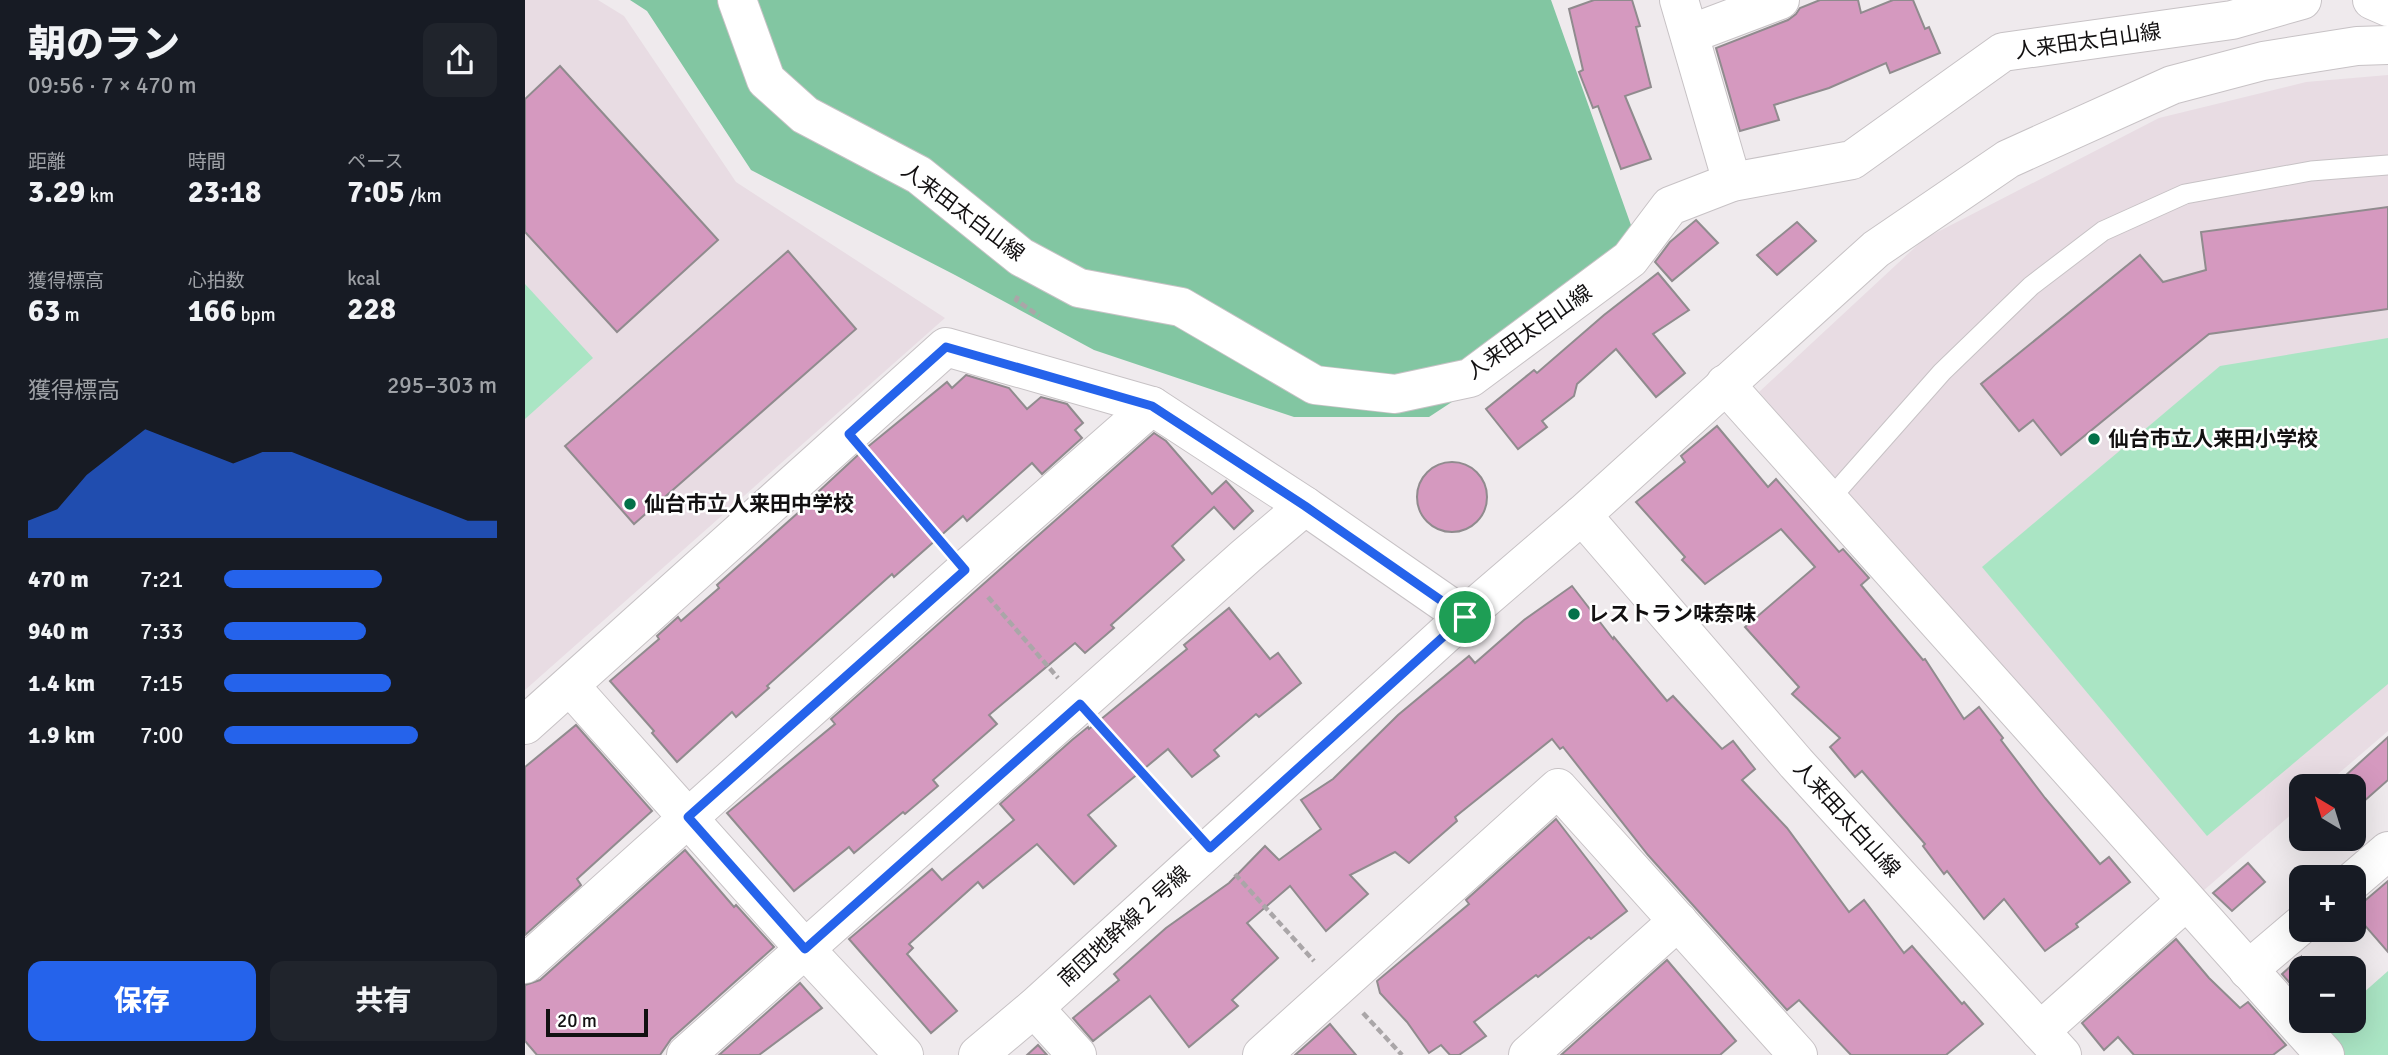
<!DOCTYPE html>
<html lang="ja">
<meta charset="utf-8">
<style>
:root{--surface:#171b24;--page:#20242c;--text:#f1f3f6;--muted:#9ea1a6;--accent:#2563eb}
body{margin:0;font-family:Signika,"Noto Sans JP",sans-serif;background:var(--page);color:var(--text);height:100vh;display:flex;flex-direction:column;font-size:26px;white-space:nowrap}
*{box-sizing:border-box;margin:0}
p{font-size:23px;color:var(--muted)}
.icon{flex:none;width:38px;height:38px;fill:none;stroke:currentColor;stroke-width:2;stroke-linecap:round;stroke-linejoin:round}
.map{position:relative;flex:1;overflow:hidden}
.panel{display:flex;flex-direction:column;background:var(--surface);width:525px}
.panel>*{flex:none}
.needle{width:46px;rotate:322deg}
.controls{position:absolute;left:1764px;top:774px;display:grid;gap:14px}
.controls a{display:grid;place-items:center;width:77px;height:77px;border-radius:14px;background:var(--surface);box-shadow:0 7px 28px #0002;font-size:35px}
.scale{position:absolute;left:21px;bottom:18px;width:102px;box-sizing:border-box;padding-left:7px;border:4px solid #121011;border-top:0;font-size:19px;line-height:24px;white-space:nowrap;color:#121011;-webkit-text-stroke:5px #fff;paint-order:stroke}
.pin{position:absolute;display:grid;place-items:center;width:60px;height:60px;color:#fff;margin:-30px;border:4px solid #fff;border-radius:50%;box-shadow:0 2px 7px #0007}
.round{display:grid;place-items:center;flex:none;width:74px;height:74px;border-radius:14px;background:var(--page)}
.head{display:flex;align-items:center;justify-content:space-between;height:119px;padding:0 28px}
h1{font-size:38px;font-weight:800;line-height:52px}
.metrics{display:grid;grid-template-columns:repeat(3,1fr);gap:10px;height:119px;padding:7px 28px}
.metrics div{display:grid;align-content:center}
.metrics b{font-size:30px;font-weight:800}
.metrics small{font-size:19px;font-weight:400}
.metrics p{font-size:19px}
.chart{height:196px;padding:14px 28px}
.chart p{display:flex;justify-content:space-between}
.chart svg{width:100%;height:126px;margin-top:7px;fill:var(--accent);opacity:.7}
.button{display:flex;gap:14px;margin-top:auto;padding:14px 28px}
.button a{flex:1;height:80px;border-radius:14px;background:var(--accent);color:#fff;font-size:28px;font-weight:800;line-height:80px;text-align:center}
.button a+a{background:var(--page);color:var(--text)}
ul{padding:0 28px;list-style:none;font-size:23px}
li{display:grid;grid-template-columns:112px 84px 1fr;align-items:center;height:52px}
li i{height:18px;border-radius:9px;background:var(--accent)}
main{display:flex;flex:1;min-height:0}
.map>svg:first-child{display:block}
</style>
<main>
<section class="panel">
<div class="head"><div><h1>朝のラン</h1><p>09:56 · 7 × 470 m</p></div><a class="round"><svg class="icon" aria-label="share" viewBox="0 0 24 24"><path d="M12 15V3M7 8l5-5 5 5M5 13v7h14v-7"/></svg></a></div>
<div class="metrics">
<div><p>距離</p><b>3.29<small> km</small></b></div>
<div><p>時間</p><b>23:18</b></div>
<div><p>ペース</p><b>7:05<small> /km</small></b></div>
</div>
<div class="metrics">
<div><p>獲得標高</p><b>63<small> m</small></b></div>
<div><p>心拍数</p><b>166<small> bpm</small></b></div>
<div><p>kcal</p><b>228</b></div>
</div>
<div class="chart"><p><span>獲得標高</span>295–303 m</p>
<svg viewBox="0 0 160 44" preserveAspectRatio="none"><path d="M0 44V38L10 34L20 22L30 14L40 6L50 10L60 14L70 18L80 14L90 14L100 18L110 22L120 26L130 30L140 34L150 38L160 38V44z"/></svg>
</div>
<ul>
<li><b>470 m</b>7:21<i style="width:58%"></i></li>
<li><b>940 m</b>7:33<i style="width:52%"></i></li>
<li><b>1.4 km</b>7:15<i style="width:61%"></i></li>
<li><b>1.9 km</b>7:00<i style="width:71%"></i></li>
</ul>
<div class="button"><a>保存</a><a>共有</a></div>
</section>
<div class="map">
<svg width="1863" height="1055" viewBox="0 0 1863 1055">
<rect width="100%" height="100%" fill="#efeaed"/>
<g fill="#e8dce3">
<polygon points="0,0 73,0 99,16 211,182 420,318 0,690"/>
<polygon points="1863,75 1863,731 1799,786 1776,786 1776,806 1678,891 1234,392 1399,239 1634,118 1781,82"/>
</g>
<g fill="#aae5c4">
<polygon points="0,284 68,358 0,419"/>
<polygon points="1863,338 1863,684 1682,836 1457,567 1695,366"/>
<polygon points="1863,971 1863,1055 1818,1055 1795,1030 1806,1020 1829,1020 1829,1001"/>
</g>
<polygon fill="#82c6a2" points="105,0 1026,0 1107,228 1029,335 904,417 769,417 569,350 430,275 226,170 122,11"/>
<g fill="#d599bf" stroke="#908b8e" stroke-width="2">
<polygon points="1069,0 1107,0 1115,26 1111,27 1126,87 1100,96 1126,159 1096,169 1073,106 1068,108 1054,72 1058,70 1044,9"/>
<polygon points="1295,0 1333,0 1336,13 1368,0 1388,0 1400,29 1404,27 1415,53 1365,73 1361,63 1304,88 1249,105 1254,120 1215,131 1191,48 1263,20 1271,14 1275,8"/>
<polygon points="35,66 193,240 92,332 0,232 0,99"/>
<polygon points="1863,207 1863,309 1684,334 1536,455 1508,420 1494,431 1456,384 1615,255 1638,282 1681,270 1676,232"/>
<polygon points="1171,220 1193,243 1147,281 1130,262 1145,242"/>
<polygon points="1272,222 1291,241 1252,275 1232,255"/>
<polygon points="263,251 331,329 109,524 40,446"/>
<polygon points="1133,273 1164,310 1128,334 1160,373 1131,397 1091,349 1052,384 1049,396 1017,421 1022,427 993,449 961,409 1009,370 1012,373 1079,315"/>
<polygon points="441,375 484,388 502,409 516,397 542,404 558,423 550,430 557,438 517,474 507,463 442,521 438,516 369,577 367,574 242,686 244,688 211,717 207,712 152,762 127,733 129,731 85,681 134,639 132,636 153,617 156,621 194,588 192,585 293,495 292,493 334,454 422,382 427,388"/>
<polygon points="1192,426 1243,487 1251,479 1314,552 1318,549 1344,578 1336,585 1398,660 1400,659 1439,719 1454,707 1478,738 1476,740 1520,798 1575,864 1584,857 1605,882 1551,924 1553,927 1520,951 1479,899 1459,919 1422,871 1419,874 1398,846 1400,844 1337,771 1330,777 1305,747 1315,738 1267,694 1274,687 1220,627 1290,567 1256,529 1180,584 1157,560 1160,557 1111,502 1160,462 1156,456"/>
<polygon points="629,433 641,441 687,494 701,481 728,511 709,529 689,507 647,546 659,560 586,625 589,628 560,653 550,643 464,715 472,724 408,780 413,786 380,814 378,812 329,853 324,847 269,891 202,813 310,724 306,719"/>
<circle cx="927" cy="497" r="35"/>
<polygon points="1047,586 1088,639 1089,637 1142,701 1148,696 1197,749 1208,741 1230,769 1217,780 1262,828 1324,912 1339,900 1379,953 1387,946 1437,1004 1439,1002 1458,1024 1421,1055 1326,1055 1274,1000 1262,1010 1123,855 1038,747 1035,749 1027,739 930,817 932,821 884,863 870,852 825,875 843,894 801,931 765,886 722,923 753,958 707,1000 713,1006 664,1047 625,996 568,1041 548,1018 594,980 589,974 641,928 704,883 740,846 754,860 796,829 776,800 808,779 873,715 944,656 950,663 999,620"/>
<polygon points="704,608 745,659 753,653 776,683 734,717 731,714 689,750 694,756 667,777 643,749 563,815 591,846 549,884 512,844 458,888 453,882 384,944 388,948 382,954 432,1011 406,1033 324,939 407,869 417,880 489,820 475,804 547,740 563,727 564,729 662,649 659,645"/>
<polygon points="51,725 127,811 52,879 56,885 0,935 0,767"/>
<polygon points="1863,737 1863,780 1829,810 1829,786 1809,786"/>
<polygon points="1031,819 1102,911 1066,939 1064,937 1013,977 1011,975 949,1022 961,1036 934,1055 925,1055 916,1045 904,1053 882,1022 855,993 852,981 944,904 941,900"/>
<polygon points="160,850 209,907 211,905 249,947 146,1039 135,1055 12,1055 0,1041 0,985 15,980"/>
<polygon points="1723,863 1740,882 1707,911 1688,893"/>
<polygon points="1863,881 1863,952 1829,913 1829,910"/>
<polygon points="1651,939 1684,978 1715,1008 1723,1002 1761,1045 1748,1055 1609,1055 1593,1037 1579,1050 1557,1023"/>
<polygon points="1776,957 1776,996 1757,974"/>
<polygon points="1142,960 1211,1041 1195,1055 1036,1055"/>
<polygon points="275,983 297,1008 234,1055 194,1055"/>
<polygon points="805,1024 831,1055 770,1055"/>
<polygon points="513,1045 522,1055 502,1055"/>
</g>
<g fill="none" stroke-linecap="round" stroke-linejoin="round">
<g stroke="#c7c2c5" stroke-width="21">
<polyline id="service" points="1303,501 1417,372 1506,286 1578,231 1660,194 1786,171 1863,165"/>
</g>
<g stroke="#c7c2c5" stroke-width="40">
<g id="minor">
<polyline points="212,0 241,80 280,115 394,175 496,257 554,288 656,307 790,385 870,394 945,378 1105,259 1145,206 1207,182 1327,160 1478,52 1707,20 1777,0"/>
<polyline points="1154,0 1207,182"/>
<polyline points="1847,0 1863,7"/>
<polyline points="1165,34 1255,0"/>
<polyline points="45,686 280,949 379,1055"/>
<polyline points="0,725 421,347 627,406 780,506 940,617"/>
<polyline points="1829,880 1863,851"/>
<polyline points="0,964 440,570 627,406"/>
<polyline points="1723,970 1776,925"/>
<polyline points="509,1008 552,1055"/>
<polyline points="161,1055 721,556 780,506"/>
<polyline points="737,1055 1033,788 1273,1055"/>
<polyline points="1003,1055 1153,921"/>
</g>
</g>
<g stroke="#c7c2c5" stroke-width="40">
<g id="tertiary">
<polyline points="1200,384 1800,1055"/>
<polyline points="1057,515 1271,763 1537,1055"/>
<polyline points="1515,1031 1661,901"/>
<polyline points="453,1055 509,1008 950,607 1057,515 1351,249 1483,159 1647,85 1738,61 1832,46 1863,45"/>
</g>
</g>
<g stroke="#aaa6a8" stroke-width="4.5" stroke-dasharray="7 3.5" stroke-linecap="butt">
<polyline points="493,296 491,300 514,316"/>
<polyline points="347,461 417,542"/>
<polyline points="463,597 533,678"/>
<polyline points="578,729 661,821"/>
<polyline points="710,874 789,961"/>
<polyline points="838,1013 877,1055"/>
</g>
<use href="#service" stroke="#fff" stroke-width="19"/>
<use href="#minor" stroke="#fff" stroke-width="38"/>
<use href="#tertiary" stroke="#fff" stroke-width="38"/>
</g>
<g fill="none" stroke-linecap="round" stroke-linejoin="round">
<g stroke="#fff" stroke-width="14">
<polygon id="route" points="421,347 627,406 780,506 940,617 685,848 555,704 280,949 163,817 440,570 324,434"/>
</g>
<use href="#route" stroke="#2563eb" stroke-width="9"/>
</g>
<g fill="#047149" stroke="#fff" stroke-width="2.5">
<circle cx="1569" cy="439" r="7"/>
<circle cx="105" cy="504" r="7"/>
<circle cx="1049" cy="614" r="7"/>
</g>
<g text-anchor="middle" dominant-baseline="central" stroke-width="5" stroke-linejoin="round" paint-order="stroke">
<g font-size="21" fill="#121011" stroke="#fff">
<text transform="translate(1563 41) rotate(-8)">人来田太白山線</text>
<text transform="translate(438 212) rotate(37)">人来田太白山線</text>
<text transform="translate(1004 332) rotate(-35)">人来田太白山線</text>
<text transform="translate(1322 819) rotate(48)">人来田太白山線</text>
<text transform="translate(599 926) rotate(-42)">南団地幹線２号線</text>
</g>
<g font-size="21" font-weight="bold" fill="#121011" stroke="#fff" text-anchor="start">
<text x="1583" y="439">仙台市立人来田小学校</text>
<text x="119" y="504">仙台市立人来田中学校</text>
<text x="1063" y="614">レストラン味奈味</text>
</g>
</g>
</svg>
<div class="controls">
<a><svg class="needle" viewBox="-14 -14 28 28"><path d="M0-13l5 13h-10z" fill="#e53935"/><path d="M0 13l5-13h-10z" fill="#9ea1a6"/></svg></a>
<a>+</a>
<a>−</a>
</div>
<div class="scale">20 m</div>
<div class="pin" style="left:940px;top:617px;background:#1e9e55"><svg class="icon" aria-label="arrive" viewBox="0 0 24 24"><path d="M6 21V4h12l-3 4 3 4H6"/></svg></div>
</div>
</main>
